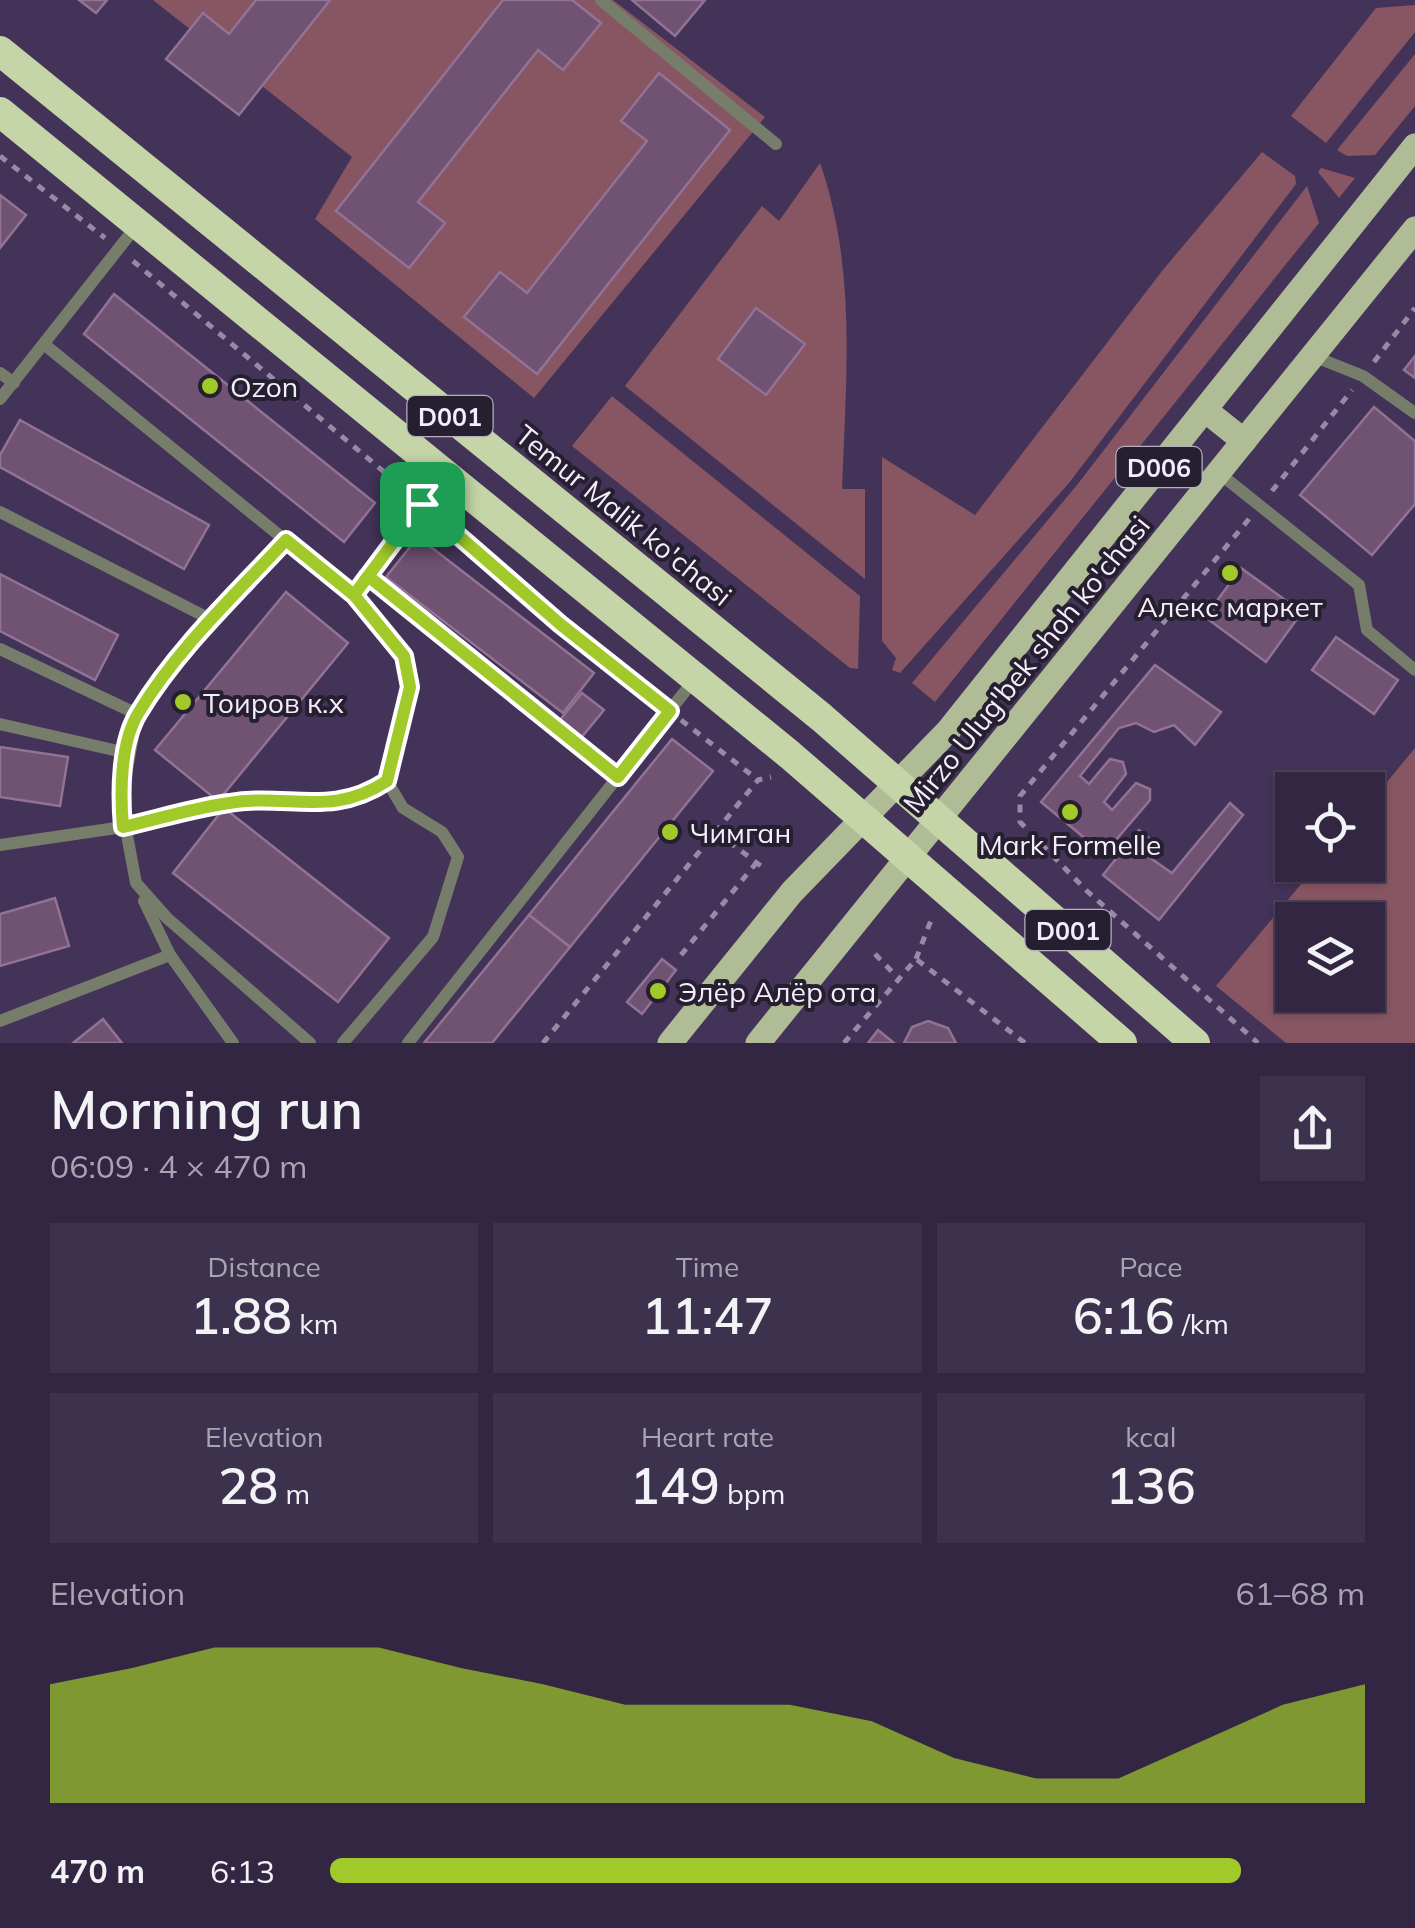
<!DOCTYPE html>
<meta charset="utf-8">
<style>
:root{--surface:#322642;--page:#3d324d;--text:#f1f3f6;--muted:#a8a5b2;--line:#4d435b;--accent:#a1c92a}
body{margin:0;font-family:Mulish,sans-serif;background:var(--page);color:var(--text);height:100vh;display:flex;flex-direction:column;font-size:38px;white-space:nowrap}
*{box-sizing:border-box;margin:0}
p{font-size:32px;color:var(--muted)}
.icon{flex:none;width:55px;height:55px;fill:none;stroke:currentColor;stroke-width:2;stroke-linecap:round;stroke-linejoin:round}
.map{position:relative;height:1043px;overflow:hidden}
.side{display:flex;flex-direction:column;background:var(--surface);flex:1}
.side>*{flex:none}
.tools{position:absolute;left:1275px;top:772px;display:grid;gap:20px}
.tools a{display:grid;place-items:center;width:110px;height:110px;border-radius:0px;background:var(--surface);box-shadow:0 2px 8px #0004,0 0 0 2px var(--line);font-size:50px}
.pin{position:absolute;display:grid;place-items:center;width:85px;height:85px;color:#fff;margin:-42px;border-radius:20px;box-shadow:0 5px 15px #0006}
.round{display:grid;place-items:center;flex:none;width:105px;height:105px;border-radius:0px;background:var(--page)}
.head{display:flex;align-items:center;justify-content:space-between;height:170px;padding:0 50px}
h1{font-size:55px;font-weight:600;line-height:75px}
.figures{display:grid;grid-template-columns:repeat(3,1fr);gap:15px;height:170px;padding:10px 50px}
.figures div{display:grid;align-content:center;border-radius:0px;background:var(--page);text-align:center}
.figures b{font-size:50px;font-weight:600}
.figures small{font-size:28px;font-weight:400}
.figures p{font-size:28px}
.chart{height:280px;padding:20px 50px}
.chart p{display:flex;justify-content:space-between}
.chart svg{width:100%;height:180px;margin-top:10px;fill:var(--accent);opacity:.7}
ul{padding:0 50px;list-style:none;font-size:32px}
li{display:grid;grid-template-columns:160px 120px 1fr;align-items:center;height:75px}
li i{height:25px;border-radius:12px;background:var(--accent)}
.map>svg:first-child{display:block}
</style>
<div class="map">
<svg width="1415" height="1043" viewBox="0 0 1415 1043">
<rect width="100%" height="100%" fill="#433358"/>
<g fill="#885663" fill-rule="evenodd">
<polygon points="153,0 613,0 765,117 534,398 315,219 352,157"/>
<polygon points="1415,5 1415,32 1326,143 1291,116 1376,8"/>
<polygon points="1415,54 1415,106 1375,155 1347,156 1337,150"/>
<polygon points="1262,152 1295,176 1296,184 1069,483 900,673 892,670 896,658 882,641 882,457 975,515 1162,271"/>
<path d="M820,163C857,269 846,379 842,489H865V579L625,386L762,206L779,221Z"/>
<polygon points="1321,168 1355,178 1339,198 1318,172"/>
<polygon points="1307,186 1319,223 935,702 912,683 1077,485"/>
<polygon points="612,396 860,596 858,669 850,668 572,446"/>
<path d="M1415,748V1043H1286L1216,986L1317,865H1368V805ZM1292,920H1368V995H1292Z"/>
</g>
<g fill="#705273" stroke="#927295" stroke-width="2.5">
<polygon points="79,0 107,0 96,13"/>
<polygon points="256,0 330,0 239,115 166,59 203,13 229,34"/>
<polygon points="503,0 572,0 601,23 563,70 538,50 418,202 445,223 409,268 336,211"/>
<polygon points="632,0 705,0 675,36"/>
<polygon points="659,73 730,130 537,374 464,317 500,272 527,293 647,141 621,121"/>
<polygon points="0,195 26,215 0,248"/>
<polygon points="114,294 375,503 344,542 84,334"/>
<polygon points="756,308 805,344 766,395 718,359"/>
<polygon points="1415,356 1415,378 1404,370"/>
<polygon points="1374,407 1415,441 1415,504 1372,555 1300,495"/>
<polygon points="20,420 209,525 184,569 0,467 0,455"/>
<polygon points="418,537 594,673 563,713 386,577"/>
<polygon points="1241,568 1302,612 1266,662 1205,617"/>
<polygon points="0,574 118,635 95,680 0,631"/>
<polygon points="286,592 348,643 218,801 155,750"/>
<polygon points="1336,637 1398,680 1374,714 1312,670"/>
<polygon points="1155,665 1221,712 1195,745 1174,725 1154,732 1136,723 1119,728 1080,776 1089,784 1110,759 1123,762 1126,774 1104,802 1112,810 1136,783 1150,789 1150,800 1104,854 1041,802"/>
<polygon points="582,693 604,710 581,738 559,721"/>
<polygon points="672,739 713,771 570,947 529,915"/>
<polygon points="0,747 68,757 60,806 0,797"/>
<polygon points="1230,803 1243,815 1159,920 1103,875 1139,830 1155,843 1146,855 1172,873"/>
<polygon points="224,808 389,938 338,1002 173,873"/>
<polygon points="55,898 69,946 0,966 0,914"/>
<polygon points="529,915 570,947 492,1043 424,1043"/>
<polygon points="662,959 676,970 642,1014 627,1002"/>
<polygon points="103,1019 122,1043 73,1043"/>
<polygon points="928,1021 948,1028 956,1043 904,1043 912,1027"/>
<polygon points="878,1030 894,1043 868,1043"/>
</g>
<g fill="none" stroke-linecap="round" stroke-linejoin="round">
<g stroke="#968aa5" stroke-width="5" stroke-dasharray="8 8" stroke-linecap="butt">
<polyline points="0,156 105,238"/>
<polyline points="133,261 408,492"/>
<polyline points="1374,362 1415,308"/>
<polyline points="1272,491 1352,390"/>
<polyline points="435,515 657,701"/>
<polyline points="1249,519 1020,796 1020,822 1087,891 1258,1043"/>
<polyline points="681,720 758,780"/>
<polyline points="716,832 761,866"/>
<polyline points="875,954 897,977"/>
<polyline points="681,955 757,862"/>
<polyline points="916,959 933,915"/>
<polyline points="543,1043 758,780 771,777"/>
<polyline points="844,1043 916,959 1025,1043"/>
</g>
<g stroke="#767d6a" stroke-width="12">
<polyline points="601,0 776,144"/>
<polyline points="45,345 285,540 212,620 137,714 121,803 136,883 167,918 310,1043"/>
<polyline points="1313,356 1363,376 1415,413"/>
<polyline points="0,373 14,383"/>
<polyline points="0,399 138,224"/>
<polyline points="1219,473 1359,585 1367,630 1415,670"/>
<polyline points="0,512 212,620"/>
<polyline points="285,540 354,595 444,475"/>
<polyline points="368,576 617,777"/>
<polyline points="354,595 404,656 410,687 387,781"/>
<polyline points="0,649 137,714"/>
<polyline points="0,724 127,753"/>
<polyline points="0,845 123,827 232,802 334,802 362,798 387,781 403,808 442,832 458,857 433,937 343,1043"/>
<polyline points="170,955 233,1043"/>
<polyline points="0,1021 170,955 144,901"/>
<polyline points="408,1043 694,680"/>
</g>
<g stroke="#afbc96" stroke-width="25">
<polyline points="1205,410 1244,441"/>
<polyline points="670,1043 792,892 948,731 1415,146"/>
<polyline points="758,1043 1415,229"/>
</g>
<g stroke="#c5d5a7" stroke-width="30">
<polyline points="0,51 821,717 1195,1043"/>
<polyline points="0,112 790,755 1122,1043"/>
</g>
</g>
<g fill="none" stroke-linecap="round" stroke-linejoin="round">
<g stroke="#fff" stroke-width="20">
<path id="route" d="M422,504L354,595L286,540C236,594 177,649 139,712C120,742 120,793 123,827C158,819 194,808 229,803C289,793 331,818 387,781L410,687L404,656L354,595L368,576L618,777L670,711L560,624L422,504"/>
</g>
<use href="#route" stroke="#a1c92a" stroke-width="12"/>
</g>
<g fill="#a1c92a" stroke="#261f30" stroke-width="4">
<circle cx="210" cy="386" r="10"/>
<circle cx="1230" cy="573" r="10"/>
<circle cx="183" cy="702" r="10"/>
<circle cx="1070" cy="812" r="10"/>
<circle cx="670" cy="832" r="10"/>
<circle cx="658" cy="991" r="10"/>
</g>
<g text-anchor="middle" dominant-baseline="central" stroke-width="8" stroke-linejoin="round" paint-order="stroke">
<g fill="#261f30" stroke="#b6b0bf" stroke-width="2.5">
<rect x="407.5" y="396" width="85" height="40" rx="8"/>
<rect x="1116.5" y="447" width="85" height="40" rx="8"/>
<rect x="1025.5" y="910" width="85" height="40" rx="8"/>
</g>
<g font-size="25" font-weight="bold" fill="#f4eefc">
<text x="450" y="416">D001</text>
<text x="1159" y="467">D006</text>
<text x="1068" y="930">D001</text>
</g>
<g font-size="28" fill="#f4eefc" stroke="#261f30" text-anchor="start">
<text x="230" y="386">Ozon</text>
<text x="1230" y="606" text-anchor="middle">Алекс маркет</text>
<text x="203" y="702">Тоиров к.х</text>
<text x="690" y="832">Чимган</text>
<text x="1070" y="844" text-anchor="middle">Mark Formelle</text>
<text x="678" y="991">Элёр Алёр ота</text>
</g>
<g font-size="28" fill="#f4eefc" stroke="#261f30">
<text transform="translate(624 515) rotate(39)">Temur Malik ko'chasi</text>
<text transform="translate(1026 664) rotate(-51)">Mirzo Ulug'bek shoh ko'chasi</text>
</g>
</g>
</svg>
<div class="tools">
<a><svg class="icon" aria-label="locate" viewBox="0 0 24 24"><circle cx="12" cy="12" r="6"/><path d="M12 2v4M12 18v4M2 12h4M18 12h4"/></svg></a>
<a><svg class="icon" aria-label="layers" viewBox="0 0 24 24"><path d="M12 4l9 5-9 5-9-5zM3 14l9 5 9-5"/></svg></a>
</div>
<div class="pin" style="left:422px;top:504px;background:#1e9e55"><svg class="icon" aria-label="arrive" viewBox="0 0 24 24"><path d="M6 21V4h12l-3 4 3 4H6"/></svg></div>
</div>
<section class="side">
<div class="head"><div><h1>Morning run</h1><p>06:09 · 4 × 470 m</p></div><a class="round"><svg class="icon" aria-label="share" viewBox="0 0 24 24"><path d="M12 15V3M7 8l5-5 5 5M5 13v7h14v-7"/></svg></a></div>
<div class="figures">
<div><p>Distance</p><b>1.88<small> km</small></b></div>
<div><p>Time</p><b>11:47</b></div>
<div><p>Pace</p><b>6:16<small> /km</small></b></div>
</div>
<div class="figures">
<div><p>Elevation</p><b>28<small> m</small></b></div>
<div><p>Heart rate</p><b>149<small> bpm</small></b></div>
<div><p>kcal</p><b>136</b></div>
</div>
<div class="chart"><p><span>Elevation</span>61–68 m</p>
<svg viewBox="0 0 160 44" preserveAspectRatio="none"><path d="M0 44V15L10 11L20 6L30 6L40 6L50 11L60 15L70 20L80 20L90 20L100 24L110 33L120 38L130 38L140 29L150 20L160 15V44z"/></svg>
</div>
<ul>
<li><b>470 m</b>6:13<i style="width:88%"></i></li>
</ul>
</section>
